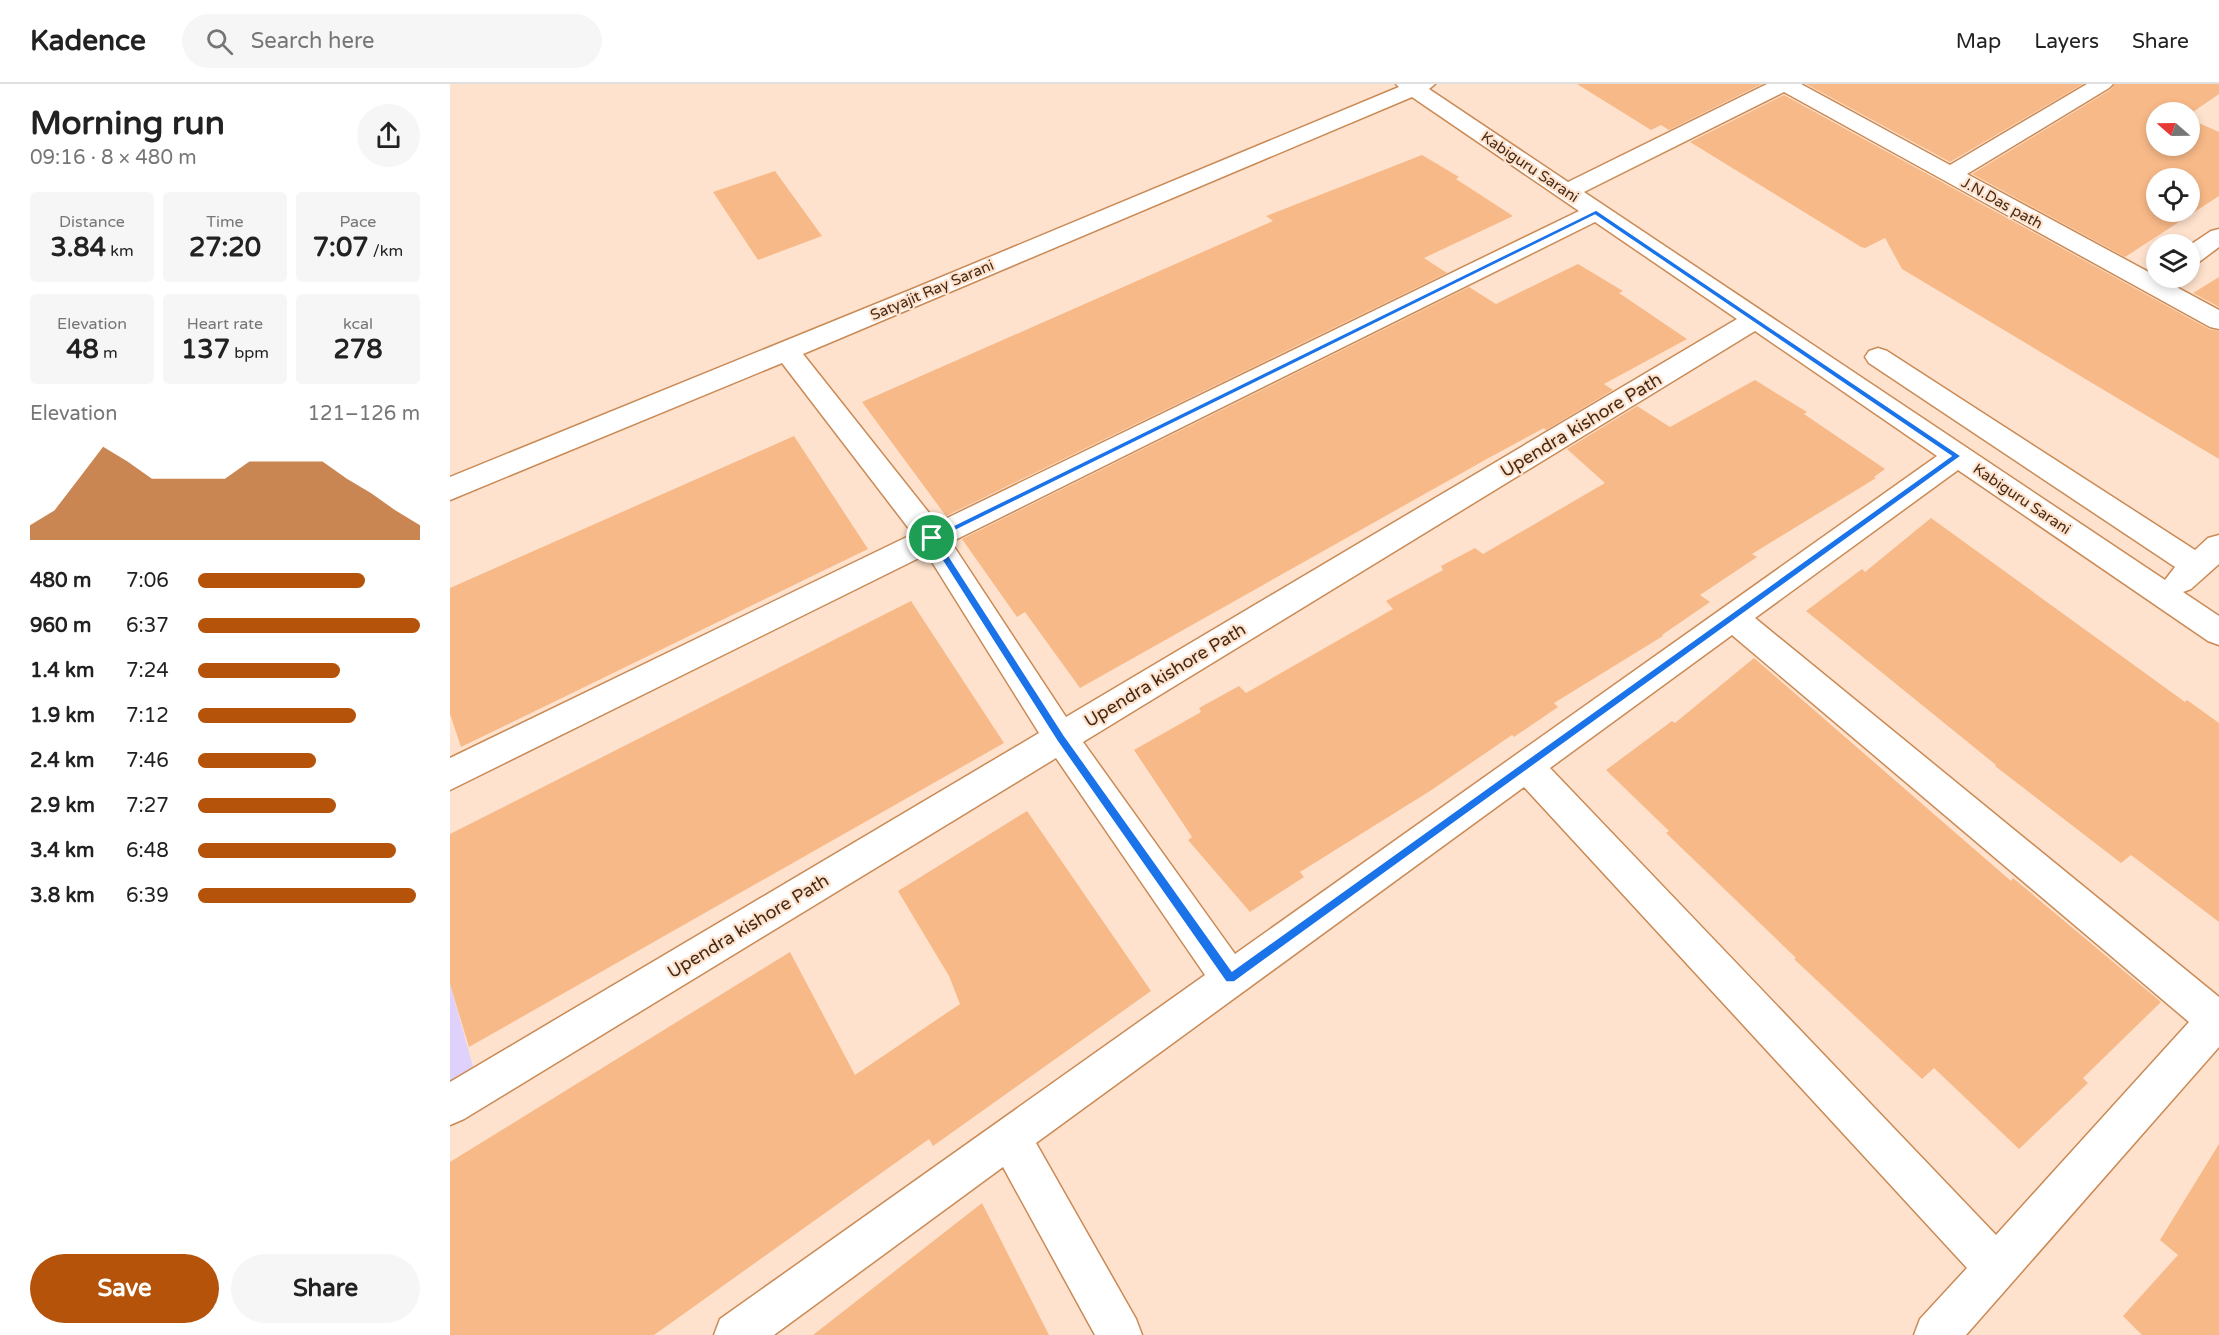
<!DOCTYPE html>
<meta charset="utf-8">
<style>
:root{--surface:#fff;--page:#f6f6f6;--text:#222;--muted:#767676;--line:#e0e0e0;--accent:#b45309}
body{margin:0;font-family:"Varela Round",sans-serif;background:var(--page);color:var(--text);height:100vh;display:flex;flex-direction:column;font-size:22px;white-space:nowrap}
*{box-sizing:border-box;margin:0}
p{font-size:20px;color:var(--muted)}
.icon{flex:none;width:33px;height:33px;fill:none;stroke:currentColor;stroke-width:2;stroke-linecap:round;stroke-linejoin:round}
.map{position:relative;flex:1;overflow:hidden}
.side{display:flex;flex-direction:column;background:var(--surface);width:450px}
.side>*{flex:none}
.needle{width:39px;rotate:290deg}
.tools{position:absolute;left:1696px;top:18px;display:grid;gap:12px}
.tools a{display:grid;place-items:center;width:54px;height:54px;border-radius:50%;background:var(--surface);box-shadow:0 3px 9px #0003;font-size:30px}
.pin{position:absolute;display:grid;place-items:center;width:51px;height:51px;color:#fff;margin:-26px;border:3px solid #fff;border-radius:50%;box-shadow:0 2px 6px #0007}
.round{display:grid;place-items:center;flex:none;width:63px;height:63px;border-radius:32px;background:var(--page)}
.head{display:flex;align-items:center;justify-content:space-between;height:102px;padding:0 30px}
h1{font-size:33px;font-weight:700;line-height:45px}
.metrics{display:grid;grid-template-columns:repeat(3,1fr);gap:9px;height:102px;padding:6px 30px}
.metrics div{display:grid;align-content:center;border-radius:6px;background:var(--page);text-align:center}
.metrics b{font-size:26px;font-weight:700}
.metrics small{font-size:16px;font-weight:400}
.metrics p{font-size:16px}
.chart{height:168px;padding:12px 30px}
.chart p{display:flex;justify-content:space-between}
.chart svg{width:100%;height:108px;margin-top:6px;fill:var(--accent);opacity:.7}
.cta{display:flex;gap:12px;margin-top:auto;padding:12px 30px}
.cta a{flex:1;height:69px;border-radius:36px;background:var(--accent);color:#fff;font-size:24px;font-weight:700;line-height:69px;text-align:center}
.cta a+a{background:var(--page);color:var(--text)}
ul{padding:0 30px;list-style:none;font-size:20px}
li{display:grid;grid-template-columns:96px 72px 1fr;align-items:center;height:45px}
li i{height:15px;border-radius:8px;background:var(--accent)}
header{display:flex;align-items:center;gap:36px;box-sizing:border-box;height:84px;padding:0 30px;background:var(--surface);border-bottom:2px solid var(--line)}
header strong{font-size:28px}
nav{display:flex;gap:33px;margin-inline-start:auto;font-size:21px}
.search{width:420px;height:54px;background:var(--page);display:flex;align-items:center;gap:15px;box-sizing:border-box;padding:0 21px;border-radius:33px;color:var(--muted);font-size:22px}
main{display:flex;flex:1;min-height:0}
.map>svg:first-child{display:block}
</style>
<header>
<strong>Kadence</strong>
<div class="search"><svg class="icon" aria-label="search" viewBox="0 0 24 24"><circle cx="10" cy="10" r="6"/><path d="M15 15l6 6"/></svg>Search here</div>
<nav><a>Map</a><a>Layers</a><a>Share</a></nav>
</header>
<main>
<section class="side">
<div class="head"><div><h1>Morning run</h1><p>09:16 · 8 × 480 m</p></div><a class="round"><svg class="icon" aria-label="share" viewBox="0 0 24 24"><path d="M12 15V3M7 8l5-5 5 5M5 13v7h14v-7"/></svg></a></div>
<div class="metrics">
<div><p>Distance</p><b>3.84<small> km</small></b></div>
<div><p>Time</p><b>27:20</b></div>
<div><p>Pace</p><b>7:07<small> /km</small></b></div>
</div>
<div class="metrics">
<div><p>Elevation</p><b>48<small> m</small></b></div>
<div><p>Heart rate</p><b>137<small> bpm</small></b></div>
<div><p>kcal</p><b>278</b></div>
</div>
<div class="chart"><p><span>Elevation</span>121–126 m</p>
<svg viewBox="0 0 160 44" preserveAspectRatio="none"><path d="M0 44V38L10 32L20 19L30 6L40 12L50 19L60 19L70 19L80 19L90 12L100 12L110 12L120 12L130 19L140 25L150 32L160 38V44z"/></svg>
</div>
<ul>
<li><b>480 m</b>7:06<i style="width:75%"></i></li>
<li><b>960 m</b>6:37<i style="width:100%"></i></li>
<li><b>1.4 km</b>7:24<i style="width:64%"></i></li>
<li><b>1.9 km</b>7:12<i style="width:71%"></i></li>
<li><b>2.4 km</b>7:46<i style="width:53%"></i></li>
<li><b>2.9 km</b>7:27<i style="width:62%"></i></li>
<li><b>3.4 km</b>6:48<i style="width:89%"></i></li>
<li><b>3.8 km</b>6:39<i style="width:98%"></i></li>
</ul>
<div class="cta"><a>Save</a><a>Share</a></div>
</section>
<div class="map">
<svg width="1769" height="1251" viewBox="0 0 1769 1251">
<rect width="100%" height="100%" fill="#fee2cd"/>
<polygon fill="#ded2fc" points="0,900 29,1004 0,1021"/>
<g fill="#f8b988" fill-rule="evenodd">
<polygon points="1127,0 1312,0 1219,46 1211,41 1201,46"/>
<polygon points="1356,0 1633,0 1500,78"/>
<path d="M1665,0H1769V10L1740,30L1707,28V62H1740V35L1769,48V112L1675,173L1522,90L1660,6ZM1707,94H1740V128H1707Z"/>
<polygon points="1334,11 1759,245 1769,247 1769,375 1452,185 1435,154 1415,164 1411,163 1240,58"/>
<polygon points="972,71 1009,93 1006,95 1063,132 974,174 997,189 496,432 412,318 823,137 816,132"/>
<polygon points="325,87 372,152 308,176 263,108"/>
<polygon points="1128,180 1173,207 1169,209 1237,255 1154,300 1163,306 1096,346 1094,344 1035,376 630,604 575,528 567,533 512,455 1019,203 1046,220"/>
<polygon points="1769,193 1769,223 1743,209"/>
<polygon points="1305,296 1357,328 1354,330 1435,385 1424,393 1426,394 1302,470 1307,473 1250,511 1260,518 1212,551 1213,552 1104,619 1108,623 1064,653 1062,651 980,707 850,788 854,793 800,828 738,756 742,753 684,666 751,628 749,624 789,602 796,609 943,525 936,517 993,486 991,482 1025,464 1033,470 1155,399 1117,365 1187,322 1220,343"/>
<polygon points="344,352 418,465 11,663 0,630 0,504"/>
<polygon points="1481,434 1735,618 1737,616 1769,639 1769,838 1681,771 1671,779 1545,682 1546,681 1356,527 1412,485 1415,488"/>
<polygon points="461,517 554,659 19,963 0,900 0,750"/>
<polygon points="1304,574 1561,797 1563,794 1711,918 1633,994 1638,999 1569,1065 1484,984 1472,995 1344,875 1346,874 1216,749 1219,747 1156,686 1222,637 1225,639"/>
<polygon points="577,727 701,907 483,1062 479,1055 204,1251 0,1251 0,1078 340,868 405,991 510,920 499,892 448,807"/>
<polygon points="1769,1060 1769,1251 1692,1251 1673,1232 1728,1171 1710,1156"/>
<polygon points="532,1119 599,1251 363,1251"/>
</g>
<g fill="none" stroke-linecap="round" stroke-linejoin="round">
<g stroke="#ca8a55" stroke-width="3">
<g id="minor">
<path d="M946,0H985L979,5L1118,98L1317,0H1351L1500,81L1637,0H1663L1659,4L1517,90L1769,226V245L1760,243L1334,8L1134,108L1715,496L1725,483L1419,279L1415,273L1419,267L1428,264L1437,267L1745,466L1758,454L1769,451V480L1741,505L1733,508L1769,532V561L1758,557L1508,386L1305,534L1769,913V963L1516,1251H1464L1470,1235L1517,1184L1074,703L586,1059L686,1235L692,1251H645L553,1083L324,1251H264L270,1235L755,891L606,674L14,1035L0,1041V998L589,649L477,470L0,706V674L463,450L332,279L0,416V393L465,204L949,3ZM962,13L1129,127L487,439L353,270ZM1145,138L1287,235L616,633L501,458ZM1305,247L1487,372L785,870L633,658ZM1282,551L1739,938L1546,1151L1100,684Z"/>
<polygon points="1769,145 1769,163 1749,178 1740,181 1740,161 1761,147"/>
</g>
</g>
<use href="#minor" fill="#fff" fill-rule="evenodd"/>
</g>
<path fill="#1a73e8" stroke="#fff" stroke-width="1.5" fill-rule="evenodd" d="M1146,126L1511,372L784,898H776L607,657L478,454ZM1145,131L1501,372L782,887L614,651L488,455Z"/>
<g text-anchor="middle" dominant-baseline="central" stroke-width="4.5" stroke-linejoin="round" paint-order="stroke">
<g font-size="15" fill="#462b15" stroke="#fee2cd">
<text transform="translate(1080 83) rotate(34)">Kabiguru Sarani</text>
<text transform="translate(1552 119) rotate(29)">J.N.Das path</text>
<text transform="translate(482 206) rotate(-23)">Satyajit Ray Sarani</text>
<text transform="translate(1572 415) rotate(34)">Kabiguru Sarani</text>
</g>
<g font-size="18" fill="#462b15" stroke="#fee2cd">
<text transform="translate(1131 341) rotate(-31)">Upendra kishore Path</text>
<text transform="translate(715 591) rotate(-31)">Upendra kishore Path</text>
<text transform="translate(298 842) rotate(-31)">Upendra kishore Path</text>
</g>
</g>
</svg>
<div class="tools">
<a><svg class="needle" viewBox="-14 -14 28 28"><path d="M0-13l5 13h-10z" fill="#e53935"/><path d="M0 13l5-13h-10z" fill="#767676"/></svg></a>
<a><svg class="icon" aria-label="locate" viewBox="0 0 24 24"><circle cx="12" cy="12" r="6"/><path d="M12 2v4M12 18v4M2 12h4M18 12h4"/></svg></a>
<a><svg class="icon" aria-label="layers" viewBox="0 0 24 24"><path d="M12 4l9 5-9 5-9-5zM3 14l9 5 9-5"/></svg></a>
</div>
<div class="pin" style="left:482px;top:454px;background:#1e9e55"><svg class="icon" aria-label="arrive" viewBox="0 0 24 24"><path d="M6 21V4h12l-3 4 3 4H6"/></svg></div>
</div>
</main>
